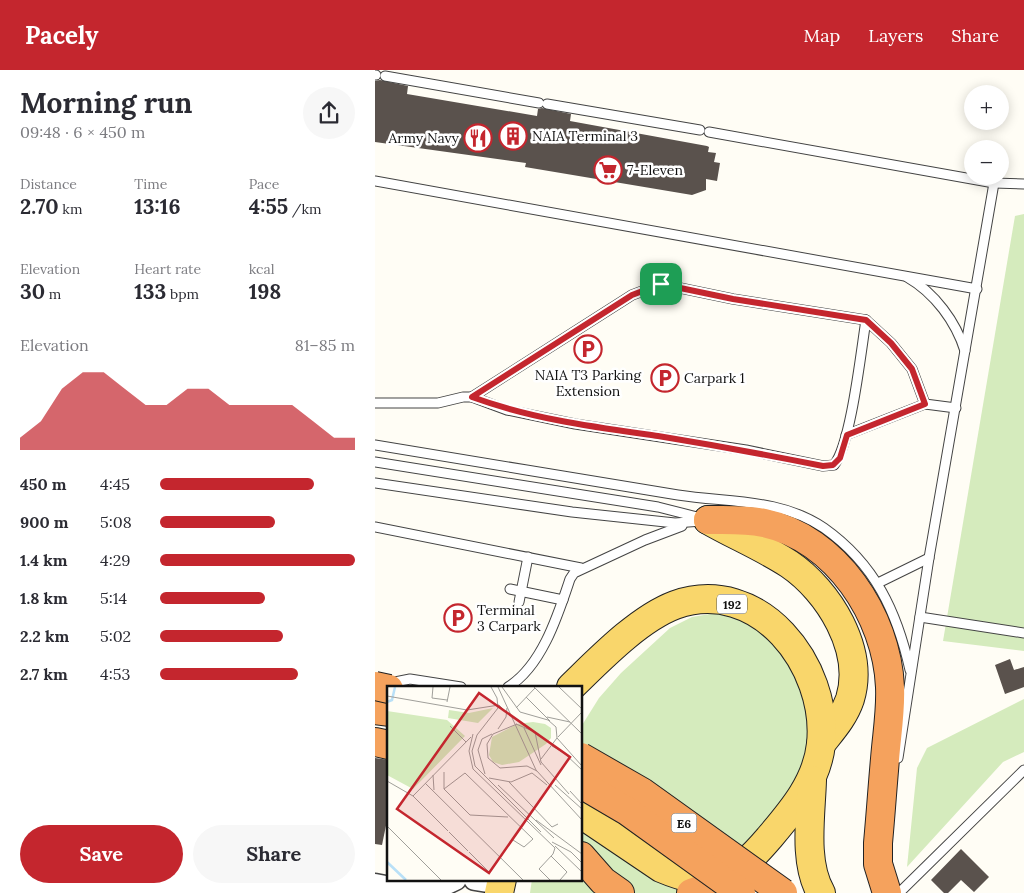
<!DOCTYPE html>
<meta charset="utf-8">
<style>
:root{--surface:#fff;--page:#f7f7f7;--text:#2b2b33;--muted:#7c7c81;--accent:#c4262e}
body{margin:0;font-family:Lora,serif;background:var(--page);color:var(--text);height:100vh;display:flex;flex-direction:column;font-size:19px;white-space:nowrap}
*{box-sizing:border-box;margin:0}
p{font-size:16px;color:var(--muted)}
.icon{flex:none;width:28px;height:28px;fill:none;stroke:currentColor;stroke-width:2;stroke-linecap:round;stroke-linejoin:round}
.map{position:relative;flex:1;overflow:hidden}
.sheet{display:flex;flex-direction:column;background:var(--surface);width:375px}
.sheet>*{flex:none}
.buttons{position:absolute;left:589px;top:15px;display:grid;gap:10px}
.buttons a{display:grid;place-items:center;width:45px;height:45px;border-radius:50%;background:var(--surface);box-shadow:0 2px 12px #0003;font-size:25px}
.pin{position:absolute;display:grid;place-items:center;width:42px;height:42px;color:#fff;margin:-21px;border-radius:10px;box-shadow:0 2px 8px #0006}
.round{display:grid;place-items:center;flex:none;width:52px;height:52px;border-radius:26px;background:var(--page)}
.head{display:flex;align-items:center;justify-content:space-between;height:85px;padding:0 20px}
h1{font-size:28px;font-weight:800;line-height:38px}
.stats{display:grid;grid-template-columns:repeat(3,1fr);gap:8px;height:85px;padding:5px 20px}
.stats div{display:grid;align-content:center}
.stats b{font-size:21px;font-weight:800}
.stats small{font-size:14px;font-weight:400}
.stats p{font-size:14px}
.chart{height:140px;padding:10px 20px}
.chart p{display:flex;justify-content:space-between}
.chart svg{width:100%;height:90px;margin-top:5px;fill:var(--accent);opacity:.7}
.cta{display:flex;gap:10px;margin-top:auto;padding:10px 20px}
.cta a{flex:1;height:58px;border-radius:30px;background:var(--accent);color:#fff;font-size:20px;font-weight:800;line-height:58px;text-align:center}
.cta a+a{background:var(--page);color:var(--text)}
ul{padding:0 20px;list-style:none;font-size:16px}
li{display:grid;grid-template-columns:80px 60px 1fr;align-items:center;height:38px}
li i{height:12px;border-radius:6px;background:var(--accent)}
header{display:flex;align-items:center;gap:30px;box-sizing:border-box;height:70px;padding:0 25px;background:var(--accent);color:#fff}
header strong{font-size:24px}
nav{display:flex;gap:28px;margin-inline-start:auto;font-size:18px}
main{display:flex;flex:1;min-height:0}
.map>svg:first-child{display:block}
</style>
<header>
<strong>Pacely</strong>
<nav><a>Map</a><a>Layers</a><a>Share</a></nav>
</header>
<main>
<section class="sheet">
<div class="head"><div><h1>Morning run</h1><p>09:48 · 6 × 450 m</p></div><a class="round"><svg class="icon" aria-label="share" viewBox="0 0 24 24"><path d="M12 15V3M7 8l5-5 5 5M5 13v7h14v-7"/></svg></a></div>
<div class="stats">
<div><p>Distance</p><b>2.70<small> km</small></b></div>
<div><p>Time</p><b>13:16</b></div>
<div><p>Pace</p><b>4:55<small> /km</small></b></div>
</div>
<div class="stats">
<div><p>Elevation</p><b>30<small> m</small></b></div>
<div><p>Heart rate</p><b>133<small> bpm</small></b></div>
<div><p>kcal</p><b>198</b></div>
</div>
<div class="chart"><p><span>Elevation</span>81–85 m</p>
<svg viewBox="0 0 160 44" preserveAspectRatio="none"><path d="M0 44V38L10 30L20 14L30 6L40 6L50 14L60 22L70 22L80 14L90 14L100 22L110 22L120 22L130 22L140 30L150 38L160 38V44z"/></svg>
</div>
<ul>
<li><b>450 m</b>4:45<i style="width:79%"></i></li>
<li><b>900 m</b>5:08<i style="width:59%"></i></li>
<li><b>1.4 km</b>4:29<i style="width:100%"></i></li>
<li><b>1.8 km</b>5:14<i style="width:54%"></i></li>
<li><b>2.2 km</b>5:02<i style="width:63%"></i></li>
<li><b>2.7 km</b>4:53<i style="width:71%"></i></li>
</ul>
<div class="cta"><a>Save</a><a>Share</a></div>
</section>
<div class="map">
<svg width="649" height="823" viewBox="0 0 649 823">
<rect width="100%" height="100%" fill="#fffdf5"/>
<g fill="#d5ebbd">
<polygon points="649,144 649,581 568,571 640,146"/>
<polygon points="347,542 368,547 412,577 437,656 431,686 418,717 342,823 155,823 157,809 206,809 206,657 209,652 224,628 246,603 295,558 317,547"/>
<polygon points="649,629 649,682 628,692 532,797 542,698 552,678"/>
</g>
<g fill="#5a524d">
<polygon points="5,10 33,16 32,24 162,46 163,39 167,38 196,44 195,51 332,76 334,77 333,82 341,83 339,92 345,93 342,111 331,109 331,120 317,125 150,97 151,93 0,72 0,11"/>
<polygon points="635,589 639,600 649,597 649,617 630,624 620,595"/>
<polygon points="0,688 14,690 14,741 7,775 0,774"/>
<polygon points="586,779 614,807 599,822 586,810 573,823 569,823 556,810"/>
</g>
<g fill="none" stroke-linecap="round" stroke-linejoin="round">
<g stroke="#444" stroke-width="11">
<g id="service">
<polyline points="0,5 1,5"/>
<polyline points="10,6 164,33"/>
<polyline points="172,34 325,60"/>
<polyline points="334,62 619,113 649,114"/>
<polyline points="0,111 602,219"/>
<path d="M532,207C560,223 581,252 590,281"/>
<polyline points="97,327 257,225 286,214 358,229 491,250 516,273 537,299 550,334"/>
<path d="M0,333H63L88,327H97L132,340L200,354L371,380L448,396L459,395C476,374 486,281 491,250"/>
<polyline points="471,365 550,334 581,338"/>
<path d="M0,375C101,391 202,409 303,425C354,433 405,428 449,458C500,494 522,542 535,600"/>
<polyline points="0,392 283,437 330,449"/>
<polyline points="0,413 197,442 300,453 327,451"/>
<polyline points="0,457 206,498"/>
<polyline points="503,513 554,488"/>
<polyline points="135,519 188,530"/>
<polyline points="144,532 153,487"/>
<polyline points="545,547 649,563"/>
<polyline points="15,613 35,609 86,617"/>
<path d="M133,617C167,596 183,545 195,509L199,503L270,470L307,456"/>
<polyline points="523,688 554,488 619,113"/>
<polyline points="524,823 649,700"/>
</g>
</g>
<g stroke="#444" stroke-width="25">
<g id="tertiary">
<polyline points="100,809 126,813"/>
<polyline points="0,815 42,823"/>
<polyline points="44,823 53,822 80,809"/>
</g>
</g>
<g stroke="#222" stroke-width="30">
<g id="primary">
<path d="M333,450C359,465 388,477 414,494C454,521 490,580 475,629C469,647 457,660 446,674"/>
<path d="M196,617C224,590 263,549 300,535C384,505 454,596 446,674C442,712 417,741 394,768C358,810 338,820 286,798L206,744"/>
<path d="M437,710C436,745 428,792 446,823"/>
<polyline points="124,823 127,809"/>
</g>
</g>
<g stroke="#222" stroke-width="30">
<g id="motorway">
<path d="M333,450C351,450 371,449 389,453C461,468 512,546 515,617C516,637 513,658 511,678C508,709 506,741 503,773V794L512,823"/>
<polyline points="0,640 14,642"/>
<polyline points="0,672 14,675"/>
<polyline points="206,786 228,811 245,823"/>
<polyline points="316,823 350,810 366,799"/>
</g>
</g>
<use href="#service" stroke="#fff" stroke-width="9"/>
<use href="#tertiary" stroke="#fff" stroke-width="22"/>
<use href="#primary" stroke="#f9d66b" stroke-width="28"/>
<use href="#motorway" stroke="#f5a25d" stroke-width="28"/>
<g stroke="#222" stroke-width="30" stroke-linecap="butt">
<g id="motorway-bridge">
<polyline points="0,616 14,619"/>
<polyline points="206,687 267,722 408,823"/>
<polyline points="206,714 252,741 366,823"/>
</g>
</g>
<use href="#motorway-bridge" stroke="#f5a25d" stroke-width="28"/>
</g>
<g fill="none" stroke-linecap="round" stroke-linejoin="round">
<g stroke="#fff" stroke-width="10">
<path id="route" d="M286,214L358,229L491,250L516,273L537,299L550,334L472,365L465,388L458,395L448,396C393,385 338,375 283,366C220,357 157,349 97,327L257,225Z"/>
</g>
<use href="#route" stroke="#c4262e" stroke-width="6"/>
</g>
<defs>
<g id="building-ring" transform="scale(1.4375)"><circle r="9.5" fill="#fff" stroke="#c4262e" stroke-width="1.5"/><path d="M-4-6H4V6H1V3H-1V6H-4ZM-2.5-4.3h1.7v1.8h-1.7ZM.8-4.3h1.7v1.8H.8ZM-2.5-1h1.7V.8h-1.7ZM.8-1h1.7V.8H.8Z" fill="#c4262e"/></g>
<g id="restaurant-ring" transform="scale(1.4375)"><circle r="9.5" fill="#fff" stroke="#c4262e" stroke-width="1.5"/><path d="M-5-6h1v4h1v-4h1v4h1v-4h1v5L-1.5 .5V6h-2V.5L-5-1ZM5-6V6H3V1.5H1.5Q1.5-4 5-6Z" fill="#c4262e"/></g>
<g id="supermarket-ring" transform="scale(1.4375)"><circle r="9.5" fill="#fff" stroke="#c4262e" stroke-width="1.5"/><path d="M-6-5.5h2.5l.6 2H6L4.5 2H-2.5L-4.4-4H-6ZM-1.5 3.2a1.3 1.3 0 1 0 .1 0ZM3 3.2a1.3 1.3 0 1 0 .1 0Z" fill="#c4262e"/></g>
<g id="parking-ring" transform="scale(1.4375)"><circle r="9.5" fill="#fff" stroke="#c4262e" stroke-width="1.5"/><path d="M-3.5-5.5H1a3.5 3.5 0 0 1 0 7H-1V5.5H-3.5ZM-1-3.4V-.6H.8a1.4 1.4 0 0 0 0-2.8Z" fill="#c4262e"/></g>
</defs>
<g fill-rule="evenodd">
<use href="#building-ring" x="138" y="66"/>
<use href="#restaurant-ring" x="103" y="68"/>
<use href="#supermarket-ring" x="233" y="100"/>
<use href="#parking-ring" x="213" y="279"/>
<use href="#parking-ring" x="290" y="308"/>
<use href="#parking-ring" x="83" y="548"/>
</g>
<g text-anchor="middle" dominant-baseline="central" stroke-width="5" stroke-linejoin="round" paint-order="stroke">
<g fill="#fff" stroke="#585858" stroke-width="1">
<rect x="342" y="524.5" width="30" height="19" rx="4"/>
<rect x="296.5" y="743.5" width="25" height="19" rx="4"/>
</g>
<g font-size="12" font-weight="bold" fill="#111">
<text x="357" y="534">192</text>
<text x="309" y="753">E6</text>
</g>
<g font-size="14" fill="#111" stroke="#fff" text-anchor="start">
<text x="157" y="66">NAIA Terminal 3</text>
<text x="84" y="68" text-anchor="end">Army Navy</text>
<text x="252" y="100">7-Eleven</text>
<text x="213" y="305" text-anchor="middle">NAIA T3 Parking<tspan x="213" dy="16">Extension</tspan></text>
<text x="309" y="308">Carpark 1</text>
<text x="102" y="540">Terminal<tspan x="102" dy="16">3 Carpark</tspan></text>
</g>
</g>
<g transform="translate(12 616)">
<rect width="195" height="195" fill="#fffdf5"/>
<path d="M106,22L91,37L61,32L62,24L82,27ZM0,25L60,34L78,50L26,103L0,89ZM146,36L158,38L164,42V52L159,58L132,76L115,79L106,76L102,69L105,51L130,38Z" fill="#d5ebbd"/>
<path fill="none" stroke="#b9e0f7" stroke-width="2.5" d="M0,16L5,14L8,1M0,176L19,194"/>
<path fill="none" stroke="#a09f9a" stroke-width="1" d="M46,1L45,12L60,14M111,1L149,84L195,134M115,1L133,26L161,34L169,41L170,52L154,73M147,1L195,48M172,1L195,23M0,10L80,24L112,19L120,27M139,11L163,35M60,16L63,1M129,22L148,2M160,31L183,36M129,38L148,46L154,76L182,108M130,38L106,48L100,58L101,72L113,82L140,80L150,85M63,40L79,56M137,42L154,79M111,43L119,31L120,22M86,48L82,65L86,83L168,162L166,168L152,183L163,194M171,51L195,26M170,52L195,80M165,60L177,67L195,84M57,86V103L83,129L121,131M98,88L91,64L95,53L105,48M46,89L47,104M99,91L154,146M99,91L88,80L85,65L90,49L111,22L110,12L104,1M102,92L124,96L145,87L160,99M0,95L26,110L61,145M122,96L165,141L171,138M38,97L136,194M111,99L167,152M168,99L195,123M57,103L78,87L146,153L137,161L126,154M183,105L195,118M26,110L84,51M149,134L195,168M0,140L54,194M62,146L81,165M165,156L184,166L195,177M168,160L195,186M82,166L101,185M164,170L180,186L173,194"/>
<path fill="#c4262e" fill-opacity="0.15" stroke="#c4262e" stroke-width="2.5" d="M92,7L183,71L102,187L10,123Z"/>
<rect width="195" height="195" fill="none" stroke="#111" stroke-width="2.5"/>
</g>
</svg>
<div class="buttons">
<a>+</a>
<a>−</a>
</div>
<div class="pin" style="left:286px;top:214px;background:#1e9e55"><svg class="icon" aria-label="arrive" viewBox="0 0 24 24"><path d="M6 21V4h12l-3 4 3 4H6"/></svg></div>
</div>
</main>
